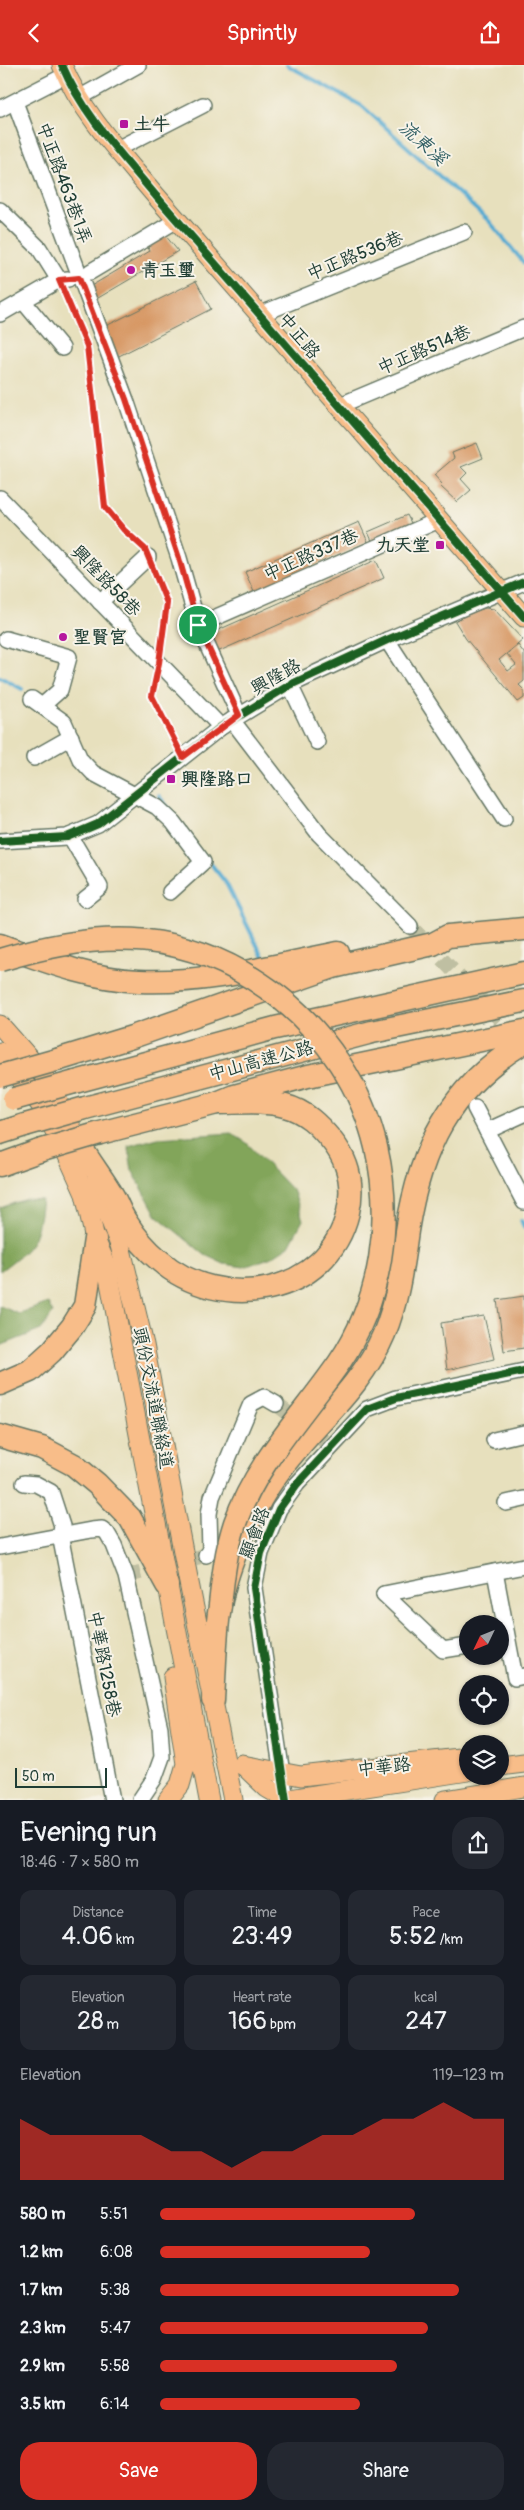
<!DOCTYPE html>
<meta charset="utf-8">
<style>
:root{--surface:#171b24;--page:#242831;--text:#f1f3f6;--muted:#9ea1a6;--accent:#d93025}
body{margin:0;font-family:Pangolin,"LXGW WenKai TC",sans-serif;background:var(--page);color:var(--text);height:100vh;display:flex;flex-direction:column;font-size:19px;white-space:nowrap}
*{box-sizing:border-box;margin:0}
p{font-size:16px;color:var(--muted)}
.icon{flex:none;width:28px;height:28px;fill:none;stroke:currentColor;stroke-width:2;stroke-linecap:round;stroke-linejoin:round}
.map{position:relative;height:1735px;overflow:hidden}
.side{display:flex;flex-direction:column;background:var(--surface);flex:1}
.side>*{flex:none}
.needle{width:32px;rotate:227deg}
.controls{position:absolute;left:459px;top:1550px;display:grid;gap:10px}
.controls a{display:grid;place-items:center;width:50px;height:50px;border-radius:50%;background:var(--surface);box-shadow:0 1px 4px #0004;font-size:25px}
.scale{position:absolute;left:15px;bottom:12px;width:92px;box-sizing:border-box;padding-left:5px;border:2px solid #1f3d34;border-top:0;font-size:14px;line-height:18px;white-space:nowrap;color:#1f3d34;-webkit-text-stroke:4px #f7f3e8;paint-order:stroke}
.pin{position:absolute;display:grid;place-items:center;width:42px;height:42px;color:#fff;margin:-21px;border:2px solid #fff;border-radius:50%;box-shadow:0 1px 5px #0007}
.round{display:grid;place-items:center;flex:none;width:52px;height:52px;border-radius:20px;background:var(--page)}
.overview{display:flex;align-items:center;justify-content:space-between;height:85px;padding:0 20px}
h1{font-size:28px;font-weight:600;line-height:38px}
.figures{display:grid;grid-template-columns:repeat(3,1fr);gap:8px;height:85px;padding:5px 20px}
.figures div{display:grid;align-content:center;border-radius:12px;background:var(--page);text-align:center}
.figures b{font-size:25px;font-weight:600}
.figures small{font-size:14px;font-weight:400}
.figures p{font-size:14px}
.chart{height:140px;padding:10px 20px}
.chart p{display:flex;justify-content:space-between}
.chart svg{width:100%;height:90px;margin-top:5px;fill:var(--accent);opacity:.7}
.action{display:flex;gap:10px;margin-top:auto;padding:10px 20px}
.action a{flex:1;height:58px;border-radius:20px;background:var(--accent);color:#fff;font-size:20px;font-weight:600;line-height:58px;text-align:center}
.action a+a{background:var(--page);color:var(--text)}
ul{padding:0 20px;list-style:none;font-size:16px}
li{display:grid;grid-template-columns:80px 60px 1fr;align-items:center;height:38px}
li i{height:12px;border-radius:6px;background:var(--accent)}
header{display:flex;justify-content:space-between;align-items:center;height:65px;padding:0 20px;background:var(--accent);color:#fff;font-size:22px;font-weight:600}
.map>svg:first-child{display:block}
</style>
<header><svg class="icon" aria-label="back" viewBox="0 0 24 24"><path d="M15 5l-7 7 7 7"/></svg>Sprintly<svg class="icon" aria-label="share" viewBox="0 0 24 24"><path d="M12 15V3M7 8l5-5 5 5M5 13v7h14v-7"/></svg></header>
<div class="map">
<svg width="524" height="1735" viewBox="0 0 524 1735">
<rect width="100%" height="100%" fill="#f7f3e8"/>
<filter id="ink" filterUnits="userSpaceOnUse"><feTurbulence type="fractalNoise" baseFrequency=".02" numOctaves="2"/><feDisplacementMap in="SourceGraphic" scale="10" xChannelSelector="R" yChannelSelector="G"/><feConvolveMatrix kernelMatrix="1 2 1 2 8 2 1 2 1" color-interpolation-filters="sRGB"/></filter>
<filter id="wash" filterUnits="userSpaceOnUse"><feTurbulence type="fractalNoise" baseFrequency=".0096" numOctaves="4" result="noise"/><feDisplacementMap in="SourceGraphic" scale="20" xChannelSelector="R" yChannelSelector="G"/><feGaussianBlur stdDeviation="1.12" result="paint"/><feColorMatrix in="noise" values="0 0 0 0 0 0 0 0 0 0 0 0 0 0 0 0 0 1.4 0 .05"/><feComposite in="paint" operator="in"/></filter>
<g filter="url(#wash)">
<rect width="100%" height="100%" fill="#e7e0bd"/>
<g fill="#82a55a" stroke="#507147">
<polygon points="231,1068 247,1078 294,1127 303,1155 289,1181 272,1192 244,1202 224,1199 205,1190 157,1151 132,1105 128,1081 158,1073"/>
<path d="M26,1134L42,1135C36,1178 35,1180 0,1206V1143Z"/>
<polygon points="48,1238 53,1248 41,1265 0,1281 0,1241 19,1249"/>
</g>
<g fill="none" stroke-linecap="round" stroke-linejoin="round">
<g stroke="#54aad1" stroke-width="4">
<polyline points="287,0 362,41 489,156 524,198"/>
<polyline points="0,612 22,624"/>
<polyline points="159,731 170,745"/>
<polyline points="207,794 226,818 263,892"/>
<polyline points="521,1155 524,1162"/>
</g>
</g>
<g id="blocks">
<g fill="#d79763">
<polygon points="165,170 178,186 93,236 86,224 150,186 147,181"/>
<polygon points="196,216 211,244 117,292 102,263"/>
<polygon points="477,378 483,393 461,402 467,408 461,414 471,425 457,437 440,421 442,419 434,410 454,393 452,388"/>
<polygon points="407,450 412,460 373,478 368,467"/>
<polygon points="359,457 368,477 254,527 245,507"/>
<polygon points="376,495 384,513 215,588 207,570"/>
<polygon points="485,543 494,544 523,575 499,595 508,606 516,600 507,589 518,580 524,588 524,616 519,620 524,625 524,633 518,637 466,574 453,553"/>
<polygon points="524,1231 524,1283 504,1286 497,1235"/>
<polygon points="484,1251 494,1294 447,1305 441,1258"/>
</g>
</g>
</g>
<g filter="url(#ink)">
<use href="#blocks" fill-opacity="0" stroke="#657664" stroke-width="1"/>
<g fill="none" stroke-linecap="round" stroke-linejoin="round">
<g stroke="#bfbfa2" stroke-width="15" stroke-dasharray="15 8" stroke-linecap="butt">
<polyline points="410,861 518,973"/>
<polyline points="276,1339 331,1381"/>
<polyline points="126,1511 206,1490"/>
</g>
<g stroke="#657664" stroke-width="18">
<g id="minor">
<polyline points="79,33 138,0"/>
<polyline points="15,37 126,335 179,493 198,560 239,650"/>
<polyline points="0,44 66,10"/>
<polyline points="117,84 203,40"/>
<polyline points="0,145 39,183 59,215"/>
<polyline points="90,207 177,155"/>
<polyline points="23,236 62,283"/>
<polyline points="0,249 59,215 68,214"/>
<polyline points="261,249 464,167"/>
<polyline points="338,341 524,263"/>
<polyline points="0,433 221,662"/>
<polyline points="100,537 148,492"/>
<polyline points="198,560 439,455"/>
<polyline points="6,574 69,592 60,625 42,641"/>
<polyline points="387,575 504,754"/>
<polyline points="290,620 317,677"/>
<polyline points="32,634 64,657 80,694 93,708 157,742 173,757 203,797 170,827"/>
<polyline points="232,655 319,769 410,861"/>
<polyline points="34,693 71,672"/>
<polyline points="70,771 100,822 85,834"/>
<polyline points="0,776 67,772 98,759 221,662 290,620 387,575 524,517"/>
<polyline points="475,1043 524,1137"/>
<polyline points="487,1066 524,1049"/>
<polyline points="494,1375 524,1368"/>
<polyline points="24,1418 36,1419 51,1427 62,1461 60,1470 112,1735"/>
<polyline points="506,1438 524,1434"/>
<polyline points="0,1482 91,1465 102,1464 107,1468 114,1480 126,1511 160,1663 162,1692 154,1714 140,1735"/>
<polyline points="206,1490 210,1485 209,1449 212,1432 251,1339 264,1332 276,1339"/>
<polyline points="495,1507 515,1613 524,1611"/>
<polyline points="384,1529 524,1501"/>
<polyline points="384,1529 443,1585 468,1581"/>
<polyline points="286,1735 254,1523 261,1488 279,1444 297,1419 367,1344 396,1333 524,1306"/>
</g>
</g>
<g stroke="#657664" stroke-width="21">
<g id="major">
<path d="M62,0C83,50 122,90 156,131L524,552"/>
<polyline points="0,960 44,1010 84,1087"/>
<polyline points="0,987 43,1043 67,1089 85,1129 95,1174 107,1202 209,1735"/>
<polyline points="96,1117 120,1180 144,1280 188,1513 233,1735"/>
<polyline points="242,1699 267,1723 286,1734"/>
<polyline points="242,1700 301,1711 468,1692"/>
<polyline points="500,1701 524,1698"/>
<polyline points="168,1735 180,1720 186,1699 173,1612"/>
<polyline points="283,1735 468,1706"/>
<polyline points="445,1735 524,1722"/>
</g>
</g>
<g stroke="#657664" stroke-width="25">
<g id="highway">
<path d="M0,880C45,896 91,914 139,916C205,919 274,901 338,888"/>
<polyline points="60,994 132,972 333,902 433,879 448,871 524,864"/>
<polyline points="75,1017 275,963 524,908"/>
<polyline points="85,1043 372,967 524,936"/>
<polyline points="0,1068 25,1060"/>
<polyline points="100,1068 217,1038 234,1031 308,1011 524,966"/>
<path d="M86,1090C95,1104 105,1117 113,1131C118,1140 121,1150 127,1158C135,1171 147,1185 159,1195C220,1249 328,1232 348,1147C354,1121 349,1097 332,1076C319,1060 305,1046 285,1041C263,1035 239,1038 217,1038"/>
<polyline points="0,1100 39,1086"/>
<polyline points="0,1319 30,1306 52,1286 72,1262 85,1241 95,1174"/>
<polyline points="0,1371 42,1383 74,1400 97,1419 130,1453 167,1520"/>
<path d="M213,1635C215,1604 215,1571 220,1541C227,1500 253,1442 277,1409C312,1360 360,1326 384,1269C398,1235 402,1201 407,1166C420,1083 450,1022 524,977"/>
</g>
</g>
<g stroke="#657664" stroke-width="2.5" stroke-dasharray="1 4" stroke-linecap="butt">
<polyline points="65,228 87,281 105,442 124,465 143,482"/>
<polyline points="153,505 167,538 162,581"/>
<polyline points="156,614 152,631 177,681"/>
</g>
<use href="#minor" stroke="#fff" stroke-width="15"/>
<use href="#major" stroke="#f8bd89" stroke-width="19"/>
<use href="#highway" stroke="#f8bd89" stroke-width="22"/>
<g stroke="#657664" stroke-width="25" stroke-linecap="butt">
<g id="highway-bridge">
<path d="M0,895C103,863 190,863 279,932C326,969 362,1023 376,1082C393,1155 382,1235 339,1298C303,1350 256,1398 235,1458C226,1485 223,1512 220,1540"/>
<polyline points="0,1011 60,994"/>
<polyline points="14,1034 75,1017"/>
<polyline points="25,1060 85,1043"/>
<polyline points="39,1086 100,1068"/>
</g>
</g>
<use href="#highway-bridge" stroke="#f8bd89" stroke-width="22"/>
<g stroke="#f7f3e8" stroke-width="11">
<g id="cycleway">
<path d="M62,0C83,50 122,90 156,131L524,552"/>
<polyline points="0,776 67,772 98,759 221,662 290,620 387,575 524,517"/>
<polyline points="286,1735 254,1523 261,1488 279,1444 297,1419 367,1344 396,1333 524,1306"/>
</g>
</g>
<use href="#cycleway" stroke="#1b5e20" stroke-width="8"/>
</g>
</g>
<g fill="none" stroke-linecap="round" stroke-linejoin="round" filter="url(#ink)">
<g stroke="#fff" stroke-width="10">
<polygon id="route" points="79,213 126,334 179,493 198,560 239,650 183,692 152,631 159,598 167,538 145,484 124,465 105,442 87,281 59,215"/>
</g>
<use href="#route" stroke="#d93025" stroke-width="6"/>
</g>
<g fill="#b5179e" stroke="#f7f3e8" stroke-width="2">
<rect x="119" y="54" width="10" height="10" rx="2.5"/>
<circle cx="131" cy="205" r="5"/>
<rect x="435" y="475" width="10" height="10" rx="2.5"/>
<circle cx="63" cy="572" r="5"/>
<rect x="166" y="709" width="10" height="10" rx="2.5"/>
</g>
<g text-anchor="middle" dominant-baseline="central" stroke-width="4" stroke-linejoin="round" paint-order="stroke">
<g font-size="18" font-weight="bold" fill="#1f3d34" stroke="#f7f3e8" text-anchor="start">
<text x="134" y="59">土牛</text>
<text x="141" y="205">青玉璽</text>
<text x="430" y="480" text-anchor="end">九天堂</text>
<text x="73" y="572">聖賢宮</text>
<text x="181" y="714">興隆路口</text>
</g>
<g font-size="18" fill="#1f3d34" stroke="#f7f3e8">
<text transform="translate(64 118) rotate(70)">中正路463巷1弄</text>
<text transform="translate(355 191) rotate(-22)">中正路536巷</text>
<text transform="translate(299 271) rotate(50)">中正路</text>
<text transform="translate(424 285) rotate(-23)">中正路514巷</text>
<text transform="translate(311 490) rotate(-24)">中正路337巷</text>
<text transform="translate(106 516) rotate(46)">興隆路58巷</text>
<text transform="translate(276 612) rotate(-29)">興隆路</text>
<text transform="translate(261 996) rotate(-15)">中山高速公路</text>
<text transform="translate(153 1333) rotate(79)">頭份交流道聯絡道</text>
<text transform="translate(255 1468) rotate(-69)">顯會路</text>
<text transform="translate(104 1599) rotate(79)">中華路1258巷</text>
<text transform="translate(384 1702) rotate(-6)">中華路</text>
</g>
<g font-size="19" font-style="italic" fill="#2f5e63" stroke="#f7f3e8">
<text transform="translate(423 78) rotate(42)">流東溪</text>
</g>
</g>
</svg>
<div class="controls">
<a><svg class="needle" viewBox="-14 -14 28 28"><path d="M0-13l5 13h-10z" fill="#e53935"/><path d="M0 13l5-13h-10z" fill="#9ea1a6"/></svg></a>
<a><svg class="icon" aria-label="locate" viewBox="0 0 24 24"><circle cx="12" cy="12" r="6"/><path d="M12 2v4M12 18v4M2 12h4M18 12h4"/></svg></a>
<a><svg class="icon" aria-label="layers" viewBox="0 0 24 24"><path d="M12 4l9 5-9 5-9-5zM3 14l9 5 9-5"/></svg></a>
</div>
<div class="scale">50 m</div>
<div class="pin" style="left:198px;top:560px;background:#1e9e55"><svg class="icon" aria-label="arrive" viewBox="0 0 24 24"><path d="M6 21V4h12l-3 4 3 4H6"/></svg></div>
</div>
<section class="side">
<div class="overview"><div><h1>Evening run</h1><p>18:46 · 7 × 580 m</p></div><a class="round"><svg class="icon" aria-label="share" viewBox="0 0 24 24"><path d="M12 15V3M7 8l5-5 5 5M5 13v7h14v-7"/></svg></a></div>
<div class="figures">
<div><p>Distance</p><b>4.06<small> km</small></b></div>
<div><p>Time</p><b>23:49</b></div>
<div><p>Pace</p><b>5:52<small> /km</small></b></div>
</div>
<div class="figures">
<div><p>Elevation</p><b>28<small> m</small></b></div>
<div><p>Heart rate</p><b>166<small> bpm</small></b></div>
<div><p>kcal</p><b>247</b></div>
</div>
<div class="chart"><p><span>Elevation</span>119–123 m</p>
<svg viewBox="0 0 160 44" preserveAspectRatio="none"><path d="M0 44V14L10 22L20 22L30 22L40 22L50 30L60 30L70 38L80 30L90 30L100 22L110 22L120 14L130 14L140 6L150 14L160 14V44z"/></svg>
</div>
<ul>
<li><b>580 m</b>5:51<i style="width:74%"></i></li>
<li><b>1.2 km</b>6:08<i style="width:61%"></i></li>
<li><b>1.7 km</b>5:38<i style="width:87%"></i></li>
<li><b>2.3 km</b>5:47<i style="width:78%"></i></li>
<li><b>2.9 km</b>5:58<i style="width:69%"></i></li>
<li><b>3.5 km</b>6:14<i style="width:58%"></i></li>
</ul>
<div class="action"><a>Save</a><a>Share</a></div>
</section>
